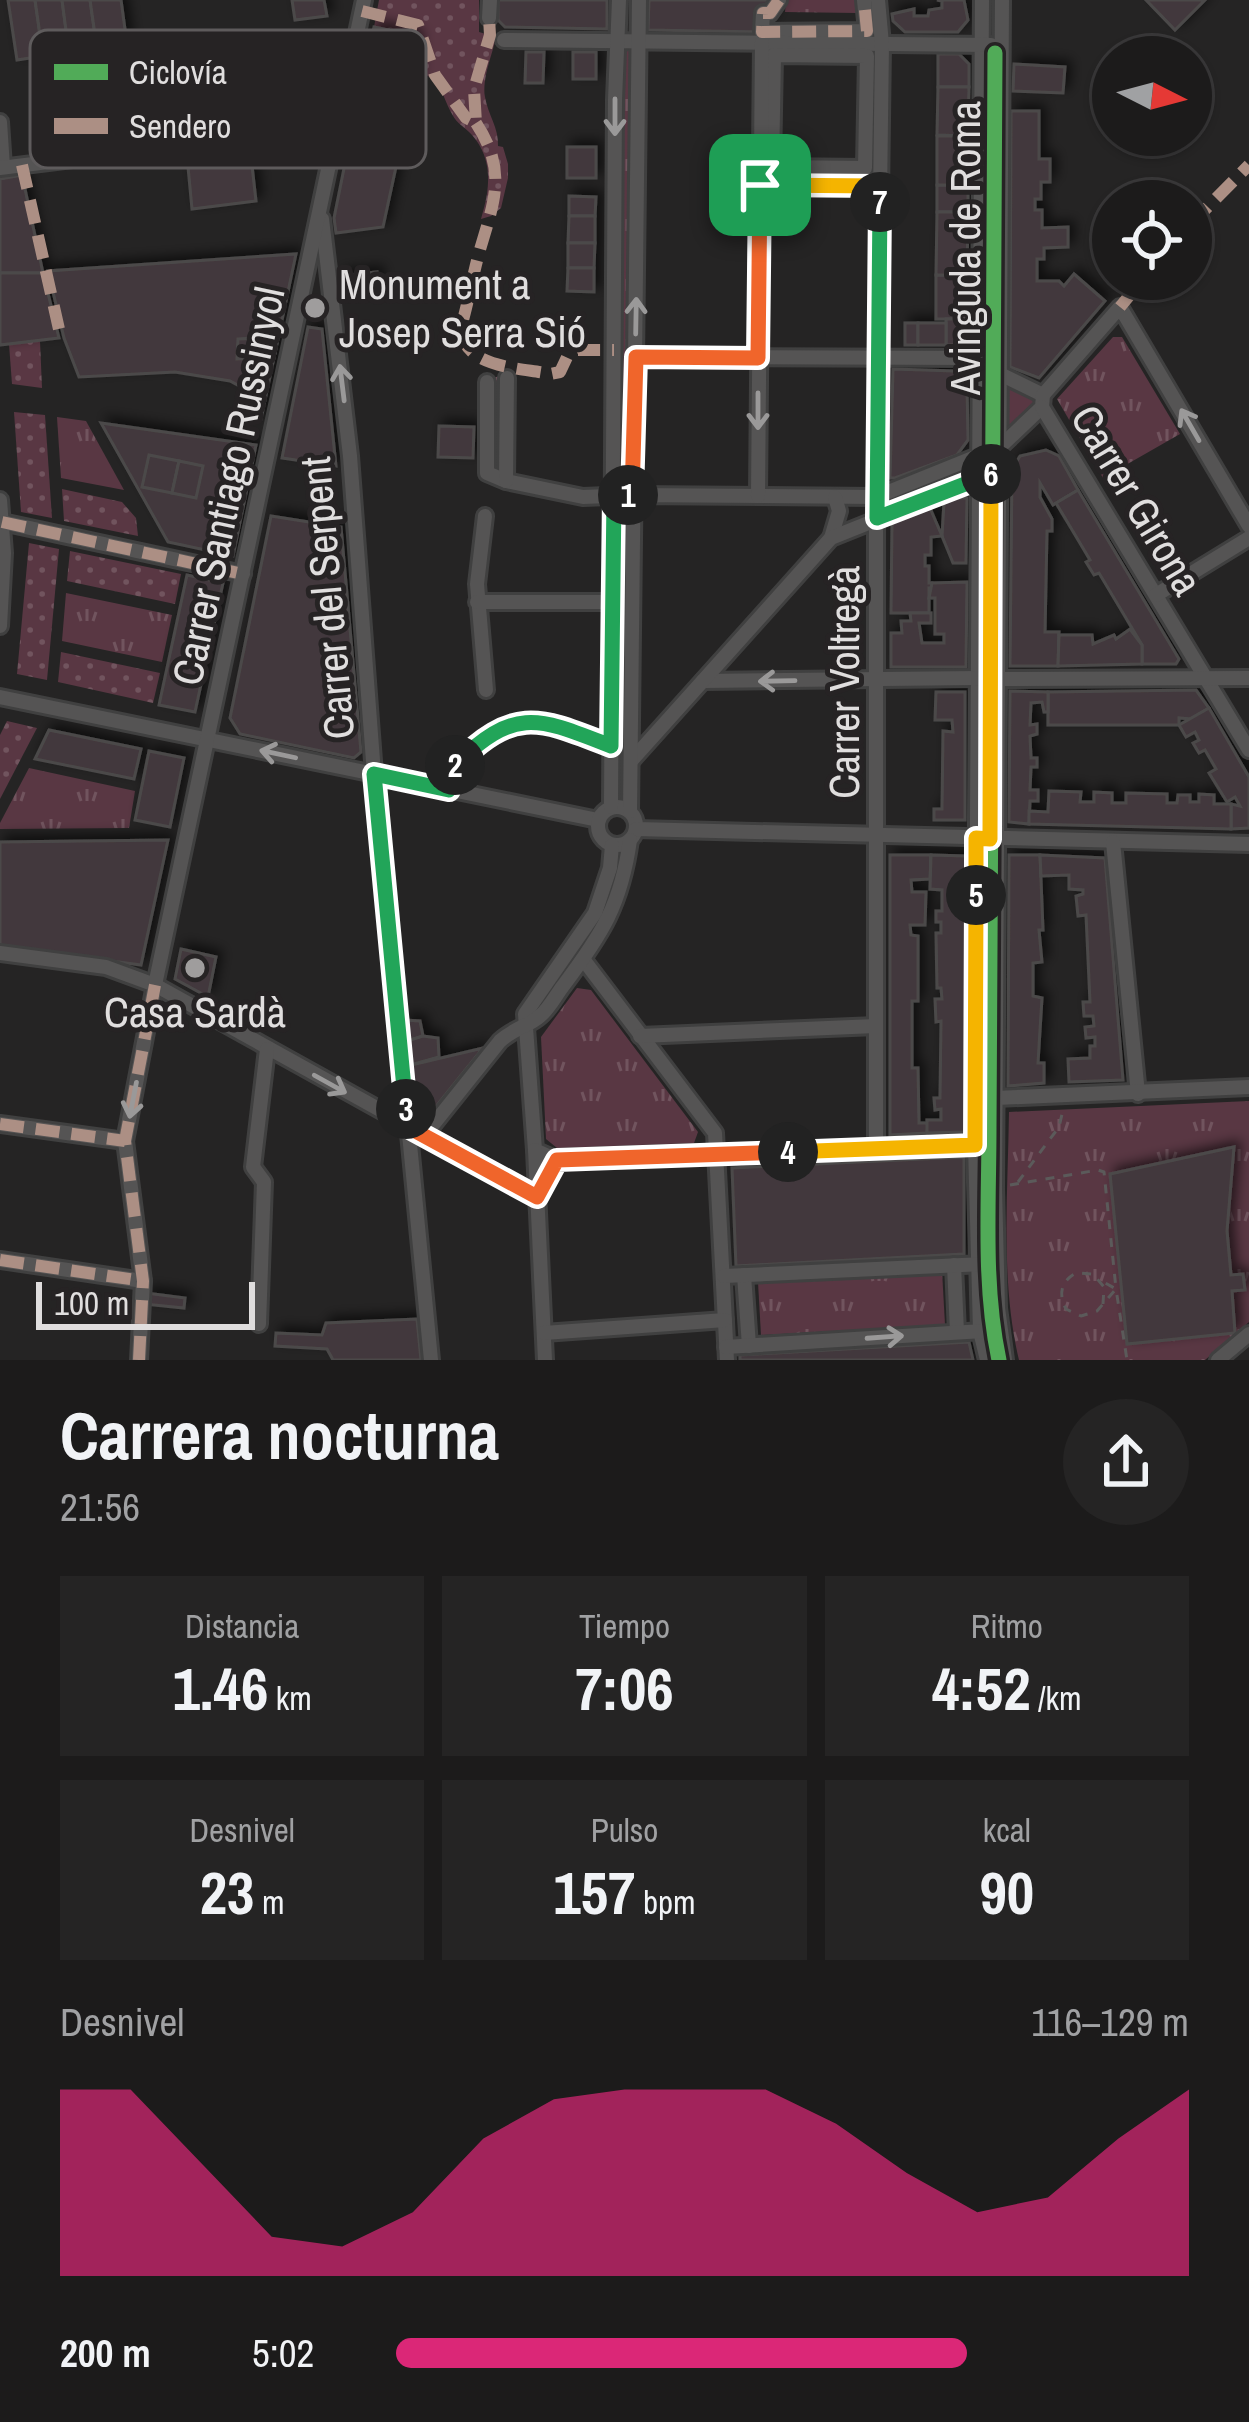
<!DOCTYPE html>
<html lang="es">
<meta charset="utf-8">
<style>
:root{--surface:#1c1b1b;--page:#252424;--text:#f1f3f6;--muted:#a0a1a3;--line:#3a393a;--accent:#db2777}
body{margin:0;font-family:"Archivo Narrow",sans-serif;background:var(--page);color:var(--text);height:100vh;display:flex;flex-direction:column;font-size:45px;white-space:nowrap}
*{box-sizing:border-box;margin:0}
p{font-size:39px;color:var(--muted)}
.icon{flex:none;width:66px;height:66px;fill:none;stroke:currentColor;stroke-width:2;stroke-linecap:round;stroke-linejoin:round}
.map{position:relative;height:1360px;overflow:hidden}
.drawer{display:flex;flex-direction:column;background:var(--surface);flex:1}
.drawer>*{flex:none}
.needle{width:78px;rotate:96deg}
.fabs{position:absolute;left:1092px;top:36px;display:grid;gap:24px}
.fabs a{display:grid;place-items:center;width:120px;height:120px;border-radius:50%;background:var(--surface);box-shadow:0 3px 9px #0004,0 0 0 3px var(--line);font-size:60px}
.scale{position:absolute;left:36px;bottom:30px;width:219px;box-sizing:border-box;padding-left:12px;border:6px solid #e0dede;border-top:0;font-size:33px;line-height:42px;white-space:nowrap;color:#e0dede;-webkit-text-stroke:9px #262324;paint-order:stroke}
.pin{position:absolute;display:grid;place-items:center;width:102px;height:102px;color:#fff;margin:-51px;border-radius:24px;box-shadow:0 6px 18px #0006}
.km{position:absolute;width:60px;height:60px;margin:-30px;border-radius:50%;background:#222;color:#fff;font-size:33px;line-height:60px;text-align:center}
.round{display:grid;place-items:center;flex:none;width:126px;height:126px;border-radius:63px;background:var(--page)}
.overview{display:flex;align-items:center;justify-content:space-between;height:204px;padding:0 60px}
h1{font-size:66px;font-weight:700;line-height:90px}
.stats{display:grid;grid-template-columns:repeat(3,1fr);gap:18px;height:204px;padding:12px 60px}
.stats div{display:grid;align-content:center;border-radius:0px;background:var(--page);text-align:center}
.stats b{font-size:60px;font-weight:700}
.stats small{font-size:33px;font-weight:400}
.stats p{font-size:33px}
.chart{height:336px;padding:24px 60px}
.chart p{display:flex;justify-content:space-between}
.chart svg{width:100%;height:216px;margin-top:12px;fill:var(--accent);opacity:.7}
ul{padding:0 60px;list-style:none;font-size:39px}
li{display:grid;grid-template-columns:192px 144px 1fr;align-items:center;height:90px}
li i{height:30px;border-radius:15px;background:var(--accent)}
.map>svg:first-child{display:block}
</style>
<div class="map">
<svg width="1249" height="1360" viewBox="0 0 1249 1360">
<defs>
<pattern id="grass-dots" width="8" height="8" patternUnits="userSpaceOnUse" patternTransform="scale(3)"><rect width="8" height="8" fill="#593743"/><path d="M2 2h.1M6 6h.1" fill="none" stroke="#71545e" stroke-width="1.8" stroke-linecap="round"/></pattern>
<pattern id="park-tufts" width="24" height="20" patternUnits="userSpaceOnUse" patternTransform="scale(3)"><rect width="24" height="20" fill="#593743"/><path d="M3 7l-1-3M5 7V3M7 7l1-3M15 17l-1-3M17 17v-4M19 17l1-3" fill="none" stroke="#71545e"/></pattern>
<filter id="shadow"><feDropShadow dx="5.5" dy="-5.5" stdDeviation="6" flood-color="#0009"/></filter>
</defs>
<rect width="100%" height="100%" fill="#252424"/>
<g fill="url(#grass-dots)">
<path d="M379,0H479V32L496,37C492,56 482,78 485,97C488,115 499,128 498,146L503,147L508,164V178L501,208L491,216L481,219C490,190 494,160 472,135C465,127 457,124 452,114C439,90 444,82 416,70V36L374,27Z"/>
<polygon points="40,341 42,388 12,384 9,344"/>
<polygon points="500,376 500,472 493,468 493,378"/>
<polygon points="14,412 45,415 52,518 21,512"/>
<polygon points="62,489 122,502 136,518 138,536 64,521"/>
<polygon points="29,543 59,549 47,680 17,674"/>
<polygon points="70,551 181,574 175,604 67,581"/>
<polygon points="61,652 160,673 153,703 58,682"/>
<polygon points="7,721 37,728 0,799 0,735"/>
</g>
<g fill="url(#park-tufts)" fill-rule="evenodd">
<polygon points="786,0 857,0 858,13 785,12"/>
<polygon points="622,47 634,47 628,490 619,491"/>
<polygon points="1113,337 1122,337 1180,434 1103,478 1057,399"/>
<polygon points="1003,383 1035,399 1036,405 1001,437"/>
<polygon points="57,417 86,421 124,490 61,478"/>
<polygon points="975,464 975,474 888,506 888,499"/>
<polygon points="618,501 627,501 625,794 615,793"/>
<polygon points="66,593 172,615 162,662 62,641"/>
<polygon points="29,768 135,791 129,828 0,829 0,823"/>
<polygon points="577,988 591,990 698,1132 694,1143 557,1148 546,1139 541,1037"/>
<path d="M1249,1101V1322L1205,1360H1019C1000,1280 1008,1193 1009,1112ZM1234,1147L1227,1231L1231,1275L1243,1274L1245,1289L1232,1291L1235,1333L1127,1344Z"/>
<polygon points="942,1271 945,1325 761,1335 758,1282"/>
</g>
<g fill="#43383c" stroke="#4b4a4a" stroke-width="3" filter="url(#shadow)">
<polygon points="8,0 35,0 43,56 17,60"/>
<polygon points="35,0 62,0 69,53 43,56"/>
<polygon points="62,0 90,0 97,49 69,53"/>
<polygon points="90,0 121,0 127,44 97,49"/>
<polygon points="292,0 324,0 327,16 295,20"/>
<polygon points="498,0 607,0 607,29 505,27 498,20"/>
<polygon points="649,0 779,0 762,32 648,30"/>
<polygon points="937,0 964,0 968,20 958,32 905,32 893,21 892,14 914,9 914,16 928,16 929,10 942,8 942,1"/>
<polygon points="1146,0 1205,0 1175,30"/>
<polygon points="374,27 416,36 416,70 402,139 352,129"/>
<polygon points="526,52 544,52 543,83 525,83"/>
<rect x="573" y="52" width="23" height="27"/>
<polygon points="938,54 959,54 969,64 969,87 938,87"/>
<polygon points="1014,64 1065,67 1063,93 1013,91"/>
<polygon points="938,87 969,87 968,136 937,135"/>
<polygon points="1011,111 1039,111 1039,159 1050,159 1050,182 1041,182 1041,199 1035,199 1035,210 1042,210 1042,228 1068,227 1068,247 1044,248 1044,259 1037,259 1037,281 1059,281 1064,286 1074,274 1105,301 1039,378 1010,367"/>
<polygon points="352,129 402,139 383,227 336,233 334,218"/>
<polygon points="937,136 968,136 968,186 937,185"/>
<rect x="567" y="147" width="29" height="31"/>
<polygon points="250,148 256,201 192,209 187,156"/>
<polygon points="22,175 43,273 0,273 0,179"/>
<polygon points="937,185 968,186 968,212 937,212"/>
<polygon points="569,196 596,197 595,216 569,216"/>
<polygon points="937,212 968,212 967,276 936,275"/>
<polygon points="569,216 595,216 595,243 568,243"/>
<polygon points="568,243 595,243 594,268 568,268"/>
<polygon points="296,254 261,419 250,417 254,394 230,381 175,372 79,377 64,338 48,271"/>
<polygon points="568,268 594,268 594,292 567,291"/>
<polygon points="377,272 379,293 342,297 339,276"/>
<polygon points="0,273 43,273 59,338 0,345"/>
<polygon points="936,275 967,276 967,319 936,319"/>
<polygon points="946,319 967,319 967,335 958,345 946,345"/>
<rect x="905" y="323" width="13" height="22"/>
<rect x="918" y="323" width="28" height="22"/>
<polygon points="308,327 322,329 336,466 282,458"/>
<polygon points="278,337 274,358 237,359 238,339"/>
<polygon points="893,369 955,371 967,383 968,440 957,455 895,478 890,478"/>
<polygon points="101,423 256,445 233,556 168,542"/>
<polygon points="439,426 474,427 473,458 438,457"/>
<polygon points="1046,450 1059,456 1078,490 1053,505 1040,483 1040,497 1052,519 1052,531 1047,531 1045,632 1059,632 1058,666 1010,666 1012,469 1020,456"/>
<polygon points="149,455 179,461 172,493 142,487"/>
<polygon points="179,461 203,466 196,498 172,493"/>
<polygon points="1078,490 1179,659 1176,664 1142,664 1142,645 1099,573 1094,575 1086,562 1090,560 1056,503"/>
<polygon points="957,498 967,498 966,563 953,563 942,536 944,502"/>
<polygon points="930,508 942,536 931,537 931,555 925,555 925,566 929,566 929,583 932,583 932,588 929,588 929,613 891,613 892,522"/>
<polygon points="271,516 341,527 361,752 354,758 240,734 230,718"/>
<polygon points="187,575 223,583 195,712 159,705"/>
<polygon points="967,582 966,667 891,667 891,633 902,633 901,621 911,621 910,613 931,613 931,623 919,623 922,643 944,643 944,634 935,634 935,598 929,598 932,583"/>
<polygon points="1130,629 1142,645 1142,664 1058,666 1059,635 1092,635 1093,644 1114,635 1116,639"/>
<polygon points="1196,690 1209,708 1191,719 1179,718 1179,725 1048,725 1048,692"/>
<polygon points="1010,691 1048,692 1048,712 1044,712 1042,702 1031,703 1030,725 1037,724 1037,734 1030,736 1031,758 1037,758 1037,767 1031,767 1030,790 1038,790 1038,801 1030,801 1029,824 1009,822"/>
<polygon points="936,692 965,692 965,820 934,820 934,809 942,809 943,731 953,732 952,720 935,720"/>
<polygon points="1209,708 1249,777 1249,828 1231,829 1231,804 1240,806 1235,797 1227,802 1209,773 1216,769 1205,750 1199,753 1193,743 1199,740 1195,732 1186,737 1179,725"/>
<polygon points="49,730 141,749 134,779 35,759"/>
<polygon points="149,751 184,758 170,827 135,820"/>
<polygon points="1049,791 1081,792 1080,802 1094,802 1094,792 1112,793 1112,803 1126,803 1126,793 1167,794 1167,803 1177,803 1178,795 1190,795 1190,802 1199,802 1199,794 1214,795 1214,804 1231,804 1231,829 1029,824 1029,811 1048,812"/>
<polygon points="168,840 141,965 0,946 0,842"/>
<polygon points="890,855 931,855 930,879 911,880 912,892 926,892 925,925 910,925 911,935 918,936 918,1001 912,1001 912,1068 918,1068 919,1123 928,1123 927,1133 890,1135"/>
<polygon points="931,855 966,856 965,1132 927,1133 927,1120 941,1120 941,1109 935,1110 934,1098 940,1098 941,1021 936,1022 935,999 942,999 941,988 937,988 936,933 941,933 941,922 936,922 936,911 942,911 942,890 930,889"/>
<polygon points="1009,855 1040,855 1043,930 1039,930 1042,962 1033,963 1033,996 1042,998 1038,1063 1044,1063 1044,1083 1008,1086"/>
<polygon points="1040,855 1105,858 1123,1080 1069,1082 1068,1059 1090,1058 1090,1046 1095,1046 1095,1037 1086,1038 1085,1027 1094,1026 1093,1016 1084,1016 1083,1002 1090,1002 1086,915 1078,916 1076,896 1083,894 1083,890 1069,889 1069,875 1041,876"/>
<polygon points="181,949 216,957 208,997 175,979"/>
<polygon points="404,1020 420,1021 423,1036 407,1041"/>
<polygon points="423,1036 438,1038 439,1057 407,1066 407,1041"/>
<polygon points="483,1048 422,1124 407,1066"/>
<polygon points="1234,1147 1227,1231 1231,1275 1243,1274 1245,1290 1232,1291 1235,1333 1127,1344 1110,1174"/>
<polygon points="964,1157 964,1254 736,1266 732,1168"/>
<polygon points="146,1293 185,1298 184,1308 144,1304"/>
<polygon points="417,1319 421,1360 333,1360 327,1349 275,1346 276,1333 322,1335 326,1323"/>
<polygon points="969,1342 973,1360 740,1360 740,1355"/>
</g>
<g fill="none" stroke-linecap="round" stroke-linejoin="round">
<g stroke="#404040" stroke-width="20">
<g id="minor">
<polyline points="779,0 770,13 763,13 762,32 867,31 864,0"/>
<polyline points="982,0 975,1145 980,1331 987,1360"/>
<polyline points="1002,0 995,1189 998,1308 1005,1360"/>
<polyline points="489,18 490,0"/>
<polyline points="504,40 991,45"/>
<polygon points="774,55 867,56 865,168 772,167"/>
<polyline points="0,122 3,167"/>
<polyline points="0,168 338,126"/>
<polyline points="761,185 880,186"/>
<polyline points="322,219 350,456 374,774 431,1360"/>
<polyline points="636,357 980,358"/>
<polyline points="1000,374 1043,395"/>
<polyline points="487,382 487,473 506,481 583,497 632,495 876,497 1000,447 1042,407 1043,395 1120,307 1249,526"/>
<polyline points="1042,407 1249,750"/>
<polyline points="506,481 507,378"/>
<polyline points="758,496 762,42"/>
<polyline points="0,500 4,553 0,626"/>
<polyline points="485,516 477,584 486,690"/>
<polyline points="2,522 243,574"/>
<polyline points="831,538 839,511 835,497"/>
<polyline points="1156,595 1249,538"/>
<polyline points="477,602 613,602"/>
<polyline points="998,679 1249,678"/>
<polyline points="703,681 978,678"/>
<polyline points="0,697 598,820"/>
<polyline points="631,761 831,538 983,477"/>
<path d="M449,790C451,781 452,769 457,762C471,743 516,718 539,721C564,724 588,737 611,746"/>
<circle cx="617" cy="826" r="19"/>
<polyline points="611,807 615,100 619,0"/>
<polyline points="630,811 639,0"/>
<polyline points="636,829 1249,844"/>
<polyline points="1113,842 1138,1094"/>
<polyline points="612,845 610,868 595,913 525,1014 535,1150 557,1160 717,1156 975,1145"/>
<polyline points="0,953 106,967 155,985 537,1197"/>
<polyline points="583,959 715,1133 727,1360"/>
<polyline points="640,1036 876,1026"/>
<polyline points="996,1098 1249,1087"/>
<polyline points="0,1124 125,1141"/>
<path d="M424,1136L500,1041C514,1028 529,1026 540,1016C549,1009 556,995 563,986C602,934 621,905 630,840"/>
<polyline points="876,1148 876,497 882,44 878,0"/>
<polyline points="535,1150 545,1360"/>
<polyline points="0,1260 143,1281"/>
<polyline points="954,1265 957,1332"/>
<polyline points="744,1275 749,1346"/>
<polyline points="724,1276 984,1264"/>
<polyline points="259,1324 264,1182 253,1167 267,1049"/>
<polyline points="544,1333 725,1320"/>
<polyline points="726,1347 999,1330"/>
<polyline points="139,1360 143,1281 125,1141 155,985 364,0"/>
<polyline points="1218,1360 1249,1334"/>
</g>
</g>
<g stroke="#5b5a5a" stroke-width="3" stroke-dasharray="9 9" stroke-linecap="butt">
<polyline points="1018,1182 1059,1127 1063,1110"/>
<polyline points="1010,1185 1098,1170 1104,1172 1116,1289 1100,1280"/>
<path d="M1103,1304L1104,1287L1093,1274L1076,1273C1061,1281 1058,1294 1066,1309L1081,1316L1097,1311L1116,1289L1127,1360"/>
</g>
<use href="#minor" stroke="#555454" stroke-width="14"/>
<g stroke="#ac8f84" stroke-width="12" stroke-dasharray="24 12" stroke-linecap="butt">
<polyline points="779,0 770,13 763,13 762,32 867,31 864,0"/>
<polyline points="362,11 418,25 435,75 466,118 476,123 474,89 490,35 489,18"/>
<path d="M476,123C508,172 494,201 479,253C473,275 469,298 463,320C454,368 517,367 550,374L560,372L568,355L578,350H614"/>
<polyline points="22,165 61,338"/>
<polyline points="1191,224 1249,165"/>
<polyline points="1120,307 1143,279"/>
<polyline points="2,522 243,574"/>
<polyline points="0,1124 125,1141"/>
<polyline points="0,1260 143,1281"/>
<polyline points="139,1360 143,1281 125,1141 155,985"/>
</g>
<g stroke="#262324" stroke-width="22">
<path id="cycleway" d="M995,53L989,1128C989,1205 983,1285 999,1360"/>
</g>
<use href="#cycleway" stroke="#51ab58" stroke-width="15"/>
</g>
<defs><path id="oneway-shaft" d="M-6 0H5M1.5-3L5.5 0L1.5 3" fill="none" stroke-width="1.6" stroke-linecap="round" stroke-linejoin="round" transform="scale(3)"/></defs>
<g stroke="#9a9999">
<use href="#oneway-shaft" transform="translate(615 117) rotate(90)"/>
<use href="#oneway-shaft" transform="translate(636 316) rotate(-89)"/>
<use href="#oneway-shaft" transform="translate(342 383) rotate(-97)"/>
<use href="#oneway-shaft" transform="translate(758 411) rotate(90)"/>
<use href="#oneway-shaft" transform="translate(1190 425) rotate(-120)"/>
<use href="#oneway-shaft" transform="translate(777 681) rotate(179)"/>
<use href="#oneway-shaft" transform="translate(278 754) rotate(-168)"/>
<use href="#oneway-shaft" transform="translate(330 1084) rotate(29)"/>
<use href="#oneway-shaft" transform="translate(133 1100) rotate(101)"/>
<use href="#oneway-shaft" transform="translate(885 1337) rotate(-4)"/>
</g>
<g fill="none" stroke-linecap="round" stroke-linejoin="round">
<g stroke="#fff" stroke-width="24">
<polyline id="split-1" points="628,495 632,495 636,357 758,358 760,185"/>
</g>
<g stroke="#fff" stroke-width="24">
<path id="split-2" d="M455,765C516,705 539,718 611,746L614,496L628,495"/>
</g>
<g stroke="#fff" stroke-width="24">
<polyline id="split-3" points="406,1109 374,774 449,790 455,765"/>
</g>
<g stroke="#fff" stroke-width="24">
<polyline id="split-4" points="406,1109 408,1127 537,1197 557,1160 788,1152"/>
</g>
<g stroke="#fff" stroke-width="24">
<polyline id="split-5" points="788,1152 975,1145 976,895"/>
</g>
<g stroke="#fff" stroke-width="24">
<polyline id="split-6" points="976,895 976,838 990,839 991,474"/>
</g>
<g stroke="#fff" stroke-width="24">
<polyline id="split-7" points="880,202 877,518 991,474"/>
</g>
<g stroke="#fff" stroke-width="24">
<polyline id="split-8" points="760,185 880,186 880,202"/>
</g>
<use href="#split-1" stroke="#f0652b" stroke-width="15"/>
<use href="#split-2" stroke="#22a559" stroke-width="15"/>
<use href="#split-3" stroke="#22a559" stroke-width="15"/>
<use href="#split-4" stroke="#f0652b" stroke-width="15"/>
<use href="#split-5" stroke="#f5b400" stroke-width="15"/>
<use href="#split-6" stroke="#f5b400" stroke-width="15"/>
<use href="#split-7" stroke="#22a559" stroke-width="15"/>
<use href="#split-8" stroke="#f5b400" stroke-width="15"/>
</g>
<g fill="#9f9d9d" stroke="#262324" stroke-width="4.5">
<circle cx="315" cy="308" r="12"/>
<circle cx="195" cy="968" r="12"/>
</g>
<g text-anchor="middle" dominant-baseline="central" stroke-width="10" stroke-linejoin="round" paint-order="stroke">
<g font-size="42" fill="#e0dede" stroke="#262324">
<text transform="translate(965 248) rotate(-90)">Avinguda de Roma</text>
<text transform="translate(228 486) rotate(-78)">Carrer Santiago Russinyol</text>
<text transform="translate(1137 500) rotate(59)">Carrer Girona</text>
<text transform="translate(327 598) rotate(-95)">Carrer del Serpent</text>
<text transform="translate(844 682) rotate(-90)">Carrer Voltregà</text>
</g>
<g font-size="42" fill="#e0dede" stroke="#262324" text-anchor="start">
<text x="339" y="284">Monument a<tspan x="339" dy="48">Josep Serra Sió</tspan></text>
<text x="195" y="1012" text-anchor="middle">Casa Sardà</text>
</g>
</g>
<rect x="30" y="30" width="396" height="138" rx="18" fill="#262324" stroke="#5e5b5c" stroke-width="3"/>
<rect x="54" y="64" width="54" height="16" fill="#51ab58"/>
<rect x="54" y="118" width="54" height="16" fill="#ac8f84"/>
<g font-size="33" fill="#e0dede">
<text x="129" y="84">Ciclovía</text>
<text x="129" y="138">Sendero</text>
</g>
</svg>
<div class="fabs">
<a><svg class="needle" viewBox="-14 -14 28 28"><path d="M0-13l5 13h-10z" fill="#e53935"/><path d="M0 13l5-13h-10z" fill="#a0a1a3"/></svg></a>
<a><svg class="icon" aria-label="locate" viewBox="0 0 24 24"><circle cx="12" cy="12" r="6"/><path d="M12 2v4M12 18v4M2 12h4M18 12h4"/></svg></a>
</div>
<div class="scale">100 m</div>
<div class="pin" style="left:760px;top:185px;background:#1e9e55"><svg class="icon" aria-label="arrive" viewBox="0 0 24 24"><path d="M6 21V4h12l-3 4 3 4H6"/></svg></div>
<b class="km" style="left:628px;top:495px">1</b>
<b class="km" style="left:455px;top:765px">2</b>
<b class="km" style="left:406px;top:1109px">3</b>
<b class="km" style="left:788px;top:1152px">4</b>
<b class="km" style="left:976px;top:895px">5</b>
<b class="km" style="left:991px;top:474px">6</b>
<b class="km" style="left:880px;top:202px">7</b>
</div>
<section class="drawer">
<div class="overview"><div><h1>Carrera nocturna</h1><p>21:56</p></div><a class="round"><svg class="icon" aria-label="share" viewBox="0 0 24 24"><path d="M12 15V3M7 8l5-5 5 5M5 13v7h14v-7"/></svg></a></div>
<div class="stats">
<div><p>Distancia</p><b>1.46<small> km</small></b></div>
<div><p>Tiempo</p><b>7:06</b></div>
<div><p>Ritmo</p><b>4:52<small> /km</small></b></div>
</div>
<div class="stats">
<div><p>Desnivel</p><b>23<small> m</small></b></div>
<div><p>Pulso</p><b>157<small> bpm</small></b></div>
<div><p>kcal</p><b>90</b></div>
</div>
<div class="chart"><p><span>Desnivel</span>116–129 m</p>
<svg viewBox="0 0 160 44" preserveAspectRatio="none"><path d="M0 44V6L10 6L20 21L30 36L40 38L50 31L60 16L70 8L80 6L90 6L100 6L110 13L120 23L130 31L140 28L150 16L160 6V44z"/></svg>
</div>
<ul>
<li><b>200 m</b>5:02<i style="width:72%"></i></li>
</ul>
</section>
